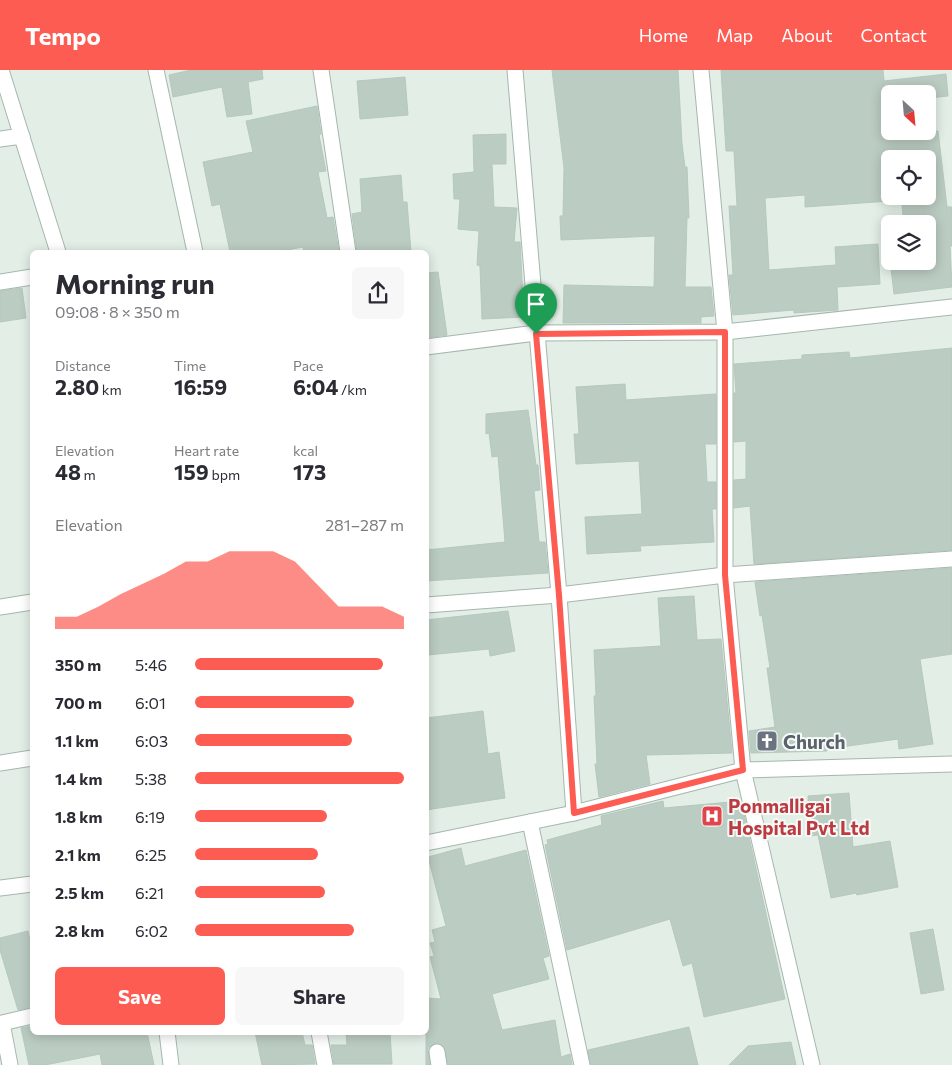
<!DOCTYPE html>
<meta charset="utf-8">
<style>
:root{--surface:#fff;--page:#f7f7f7;--text:#2b2b33;--muted:#7c7c81;--accent:#fd5c53}
body{margin:0;font-family:Commissioner,sans-serif;background:var(--page);color:var(--text);height:100vh;display:flex;flex-direction:column;font-size:19px;white-space:nowrap}
*{box-sizing:border-box;margin:0}
p{font-size:16px;color:var(--muted)}
.icon{flex:none;width:28px;height:28px;fill:none;stroke:currentColor;stroke-width:2;stroke-linecap:round;stroke-linejoin:round}
.map{position:relative;flex:1;overflow:hidden}
.details{position:absolute;left:30px;top:180px;width:399px;height:785px;display:flex;flex-direction:column;background:var(--surface);border-radius:8px;box-shadow:0 2px 12px #0003}
.details>*{flex:none}
.needle{width:32px;rotate:154deg}
.tools{position:absolute;left:881px;top:15px;display:grid;gap:10px}
.tools a{display:grid;place-items:center;width:55px;height:55px;border-radius:8px;background:var(--surface);box-shadow:0 2px 12px #0003;font-size:25px}
.pin{position:absolute;display:grid;place-items:center;width:42px;height:42px;color:#fff;margin:-51px -21px;border-radius:50% 50% 50% 0;rotate:-45deg;box-shadow:0 0 5px #0007}
.pin .icon{rotate:45deg}
.round{display:grid;place-items:center;flex:none;width:52px;height:52px;border-radius:8px;background:var(--page)}
.summary{display:flex;align-items:center;justify-content:space-between;height:85px;padding:0 25px}
h1{font-size:28px;font-weight:700;line-height:38px}
.stats{display:grid;grid-template-columns:repeat(3,1fr);gap:8px;height:85px;padding:5px 25px}
.stats div{display:grid;align-content:center}
.stats b{font-size:21px;font-weight:700}
.stats small{font-size:14px;font-weight:400}
.stats p{font-size:14px}
.chart{height:140px;padding:10px 25px}
.chart p{display:flex;justify-content:space-between}
.chart svg{width:100%;height:90px;margin-top:5px;fill:var(--accent);opacity:.7}
.cta{display:flex;gap:10px;margin-top:auto;padding:10px 25px}
.cta a{flex:1;height:58px;border-radius:8px;background:var(--accent);color:#fff;font-size:20px;font-weight:700;line-height:58px;text-align:center}
.cta a+a{background:var(--page);color:var(--text)}
ul{padding:0 25px;list-style:none;font-size:16px}
li{display:grid;grid-template-columns:80px 60px 1fr;align-items:center;height:38px}
li i{height:12px;border-radius:6px;background:var(--accent)}
header{display:flex;align-items:center;gap:30px;box-sizing:border-box;height:70px;padding:0 25px;background:var(--accent);color:#fff}
header strong{font-size:24px}
nav{display:flex;gap:28px;margin-inline-start:auto;font-size:18px}
.map>svg:first-child{display:block}
</style>
<header>
<strong>Tempo</strong>
<nav><a>Home</a><a>Map</a><a>About</a><a>Contact</a></nav>
</header>
<div class="map">
<svg width="952" height="995" viewBox="0 0 952 995">
<rect width="100%" height="100%" fill="#e3eee7"/>
<g fill="#bbccc2" stroke="#b5c9bd">
<polygon points="191,0 262,0 263,9 248,12 252,44 227,47 222,17 173,27 169,5"/>
<polygon points="552,0 678,0 682,74 685,97 687,97 689,148 687,148 685,217 711,217 714,246 701,247 701,253 563,253 564,215 654,217 655,166 561,170 560,146 563,146 564,98"/>
<polygon points="721,0 883,0 884,11 946,4 948,26 928,28 928,24 890,24 890,61 938,61 947,137 952,137 952,176 950,176 952,217 894,224 891,198 928,194 928,154 904,154 901,126 928,126 928,89 890,89 890,131 805,137 805,125 765,128 769,200 836,195 835,177 878,174 880,214 837,217 838,240 794,243 794,240 733,245 729,205 733,205 729,136 737,136 734,81 726,81"/>
<polygon points="405,7 408,45 360,49 357,11"/>
<polygon points="317,36 321,64 319,65 326,101 318,102 327,148 333,147 339,182 304,182 303,177 277,182 230,182 220,134 212,136 203,92 253,82 246,51"/>
<polygon points="506,64 506,94 492,94 494,137 517,138 514,172 520,172 524,247 482,249 480,196 477,195 479,161 458,159 460,129 454,129 453,104 474,102 473,65"/>
<polygon points="401,105 403,132 407,132 411,182 357,182 352,144 362,142 360,109"/>
<polygon points="438,202 447,265 426,268 426,203"/>
<polygon points="22,218 26,248 0,252 0,221"/>
<polygon points="952,278 952,480 754,494 750,436 734,438 734,410 746,409 746,371 734,372 734,323 736,323 734,294 802,289 802,285 849,282 850,288"/>
<polygon points="625,314 626,330 716,324 716,374 705,374 707,412 716,412 716,439 712,439 714,472 640,476 641,481 587,484 585,447 642,444 639,391 576,394 574,364 579,364 576,317"/>
<polygon points="528,340 536,395 538,395 540,420 534,421 539,472 545,472 548,503 426,511 426,480 505,472 498,386 492,387 489,363 486,364 486,344"/>
<polygon points="952,498 952,584 920,589 933,674 899,679 898,669 827,679 827,681 751,683 749,661 775,657 767,598 770,598 762,545 760,546 755,512"/>
<polygon points="694,526 697,570 721,569 732,683 646,685 650,714 599,727 595,694 597,694 594,626 596,626 594,580 661,576 658,528"/>
<polygon points="508,541 515,581 490,586 489,579 428,585 426,550"/>
<polygon points="483,641 488,684 499,682 505,728 426,740 426,648"/>
<polygon points="849,723 853,777 890,771 898,817 857,825 856,823 831,828 818,765 810,766 808,726"/>
<polygon points="663,731 664,738 741,731 785,929 704,947 692,893 683,896 670,849 567,880 545,775 548,774 547,770 602,755 601,746"/>
<polygon points="461,778 465,796 526,780 549,886 543,888 549,909 492,924 502,960 555,950 561,987 570,984 572,995 448,995 445,977 436,973 428,978 430,995 426,995 426,928 441,929 430,887 434,886 430,873 435,872 432,860 446,856 428,787"/>
<polygon points="933,859 944,920 921,924 910,863"/>
<polygon points="28,861 32,878 32,937 18,940 0,880 0,868"/>
<polygon points="32,956 32,962 147,962 154,995 102,995 100,984 45,995 29,995 21,958"/>
<polygon points="689,957 698,995 591,995 588,980"/>
<polygon points="255,962 302,962 305,975 312,975 315,994 262,995"/>
<polygon points="346,962 390,962 392,994 334,994 331,975 347,975"/>
<polygon points="791,972 796,995 729,995 748,976"/>
</g>
<g fill="none" stroke-linecap="round" stroke-linejoin="round">
<g stroke="#a5b7ad" stroke-width="17">
<g id="minor">
<polyline points="1,0 58,182"/>
<polyline points="156,0 195,182"/>
<polyline points="321,0 348,182"/>
<polyline points="515,0 559,525 574,743"/>
<polyline points="0,69 22,66"/>
<polyline points="0,212 32,207"/>
<polyline points="426,277 536,263 725,262 952,237"/>
<polyline points="725,505 952,489"/>
<polyline points="0,693 32,688"/>
<polyline points="530,752 582,995"/>
<polyline points="426,773 574,743 743,700 952,694"/>
<polyline points="0,818 32,814"/>
<polyline points="167,962 171,995"/>
<polyline points="319,962 325,995"/>
<polyline points="437,982 439,995"/>
<polyline points="10,995 2,953 32,946"/>
</g>
</g>
<g stroke="#a5b7ad" stroke-width="17">
<g id="tertiary">
<polyline points="701,0 725,262 725,505 743,700 812,995"/>
<polyline points="426,535 559,525 725,505"/>
<polyline points="0,537 32,532"/>
</g>
</g>
<use href="#minor" stroke="#fff" stroke-width="15"/>
<use href="#tertiary" stroke="#fff" stroke-width="15"/>
</g>
<g fill="none" stroke-linecap="round" stroke-linejoin="round">
<g stroke="#fff" stroke-width="10">
<polygon id="route" points="725,262 725,505 743,700 574,743 559,525 536,264"/>
</g>
<use href="#route" stroke="#fd5c53" stroke-width="6"/>
</g>
<defs>
<g id="church-square" transform="scale(1.125)"><rect x="-9" y="-9" width="18" height="18" rx="4" fill="#6b7280" stroke="#f4faf6"/><path d="M-1.2-6h2.4v3.5h3.3v2.4h-3.3V6h-2.4V-.1h-3.3v-2.4h3.3Z" fill="#fff"/></g>
<g id="hospital-square" transform="scale(1.125)"><rect x="-9" y="-9" width="18" height="18" rx="4" fill="#e0444e" stroke="#f4faf6"/><path d="M-5-5h3v3.5h4V-5h3V5h-3V1.5h-4V5h-3Z" fill="#fff"/></g>
</defs>
<g fill-rule="evenodd">
<use href="#church-square" x="767" y="671"/>
<use href="#hospital-square" x="712" y="746"/>
</g>
<g text-anchor="middle" dominant-baseline="central" stroke-width="4" stroke-linejoin="round" paint-order="stroke">
<g font-size="19" font-weight="bold" fill="#5b616d" stroke="#f4faf6" text-anchor="start">
<text x="783" y="671">Church</text>
</g>
<g font-size="19" font-weight="bold" fill="#be3a42" stroke="#f4faf6" text-anchor="start">
<text x="728" y="735">Ponmalligai<tspan x="728" dy="22">Hospital Pvt Ltd</tspan></text>
</g>
</g>
</svg>
<div class="tools">
<a><svg class="needle" viewBox="-14 -14 28 28"><path d="M0-13l5 13h-10z" fill="#e53935"/><path d="M0 13l5-13h-10z" fill="#7c7c81"/></svg></a>
<a><svg class="icon" aria-label="locate" viewBox="0 0 24 24"><circle cx="12" cy="12" r="6"/><path d="M12 2v4M12 18v4M2 12h4M18 12h4"/></svg></a>
<a><svg class="icon" aria-label="layers" viewBox="0 0 24 24"><path d="M12 4l9 5-9 5-9-5zM3 14l9 5 9-5"/></svg></a>
</div>
<div class="pin" style="left:536px;top:264px;background:#1e9e55"><svg class="icon" aria-label="arrive" viewBox="0 0 24 24"><path d="M6 21V4h12l-3 4 3 4H6"/></svg></div>
<section class="details">
<div class="summary"><div><h1>Morning run</h1><p>09:08 · 8 × 350 m</p></div><a class="round"><svg class="icon" aria-label="share" viewBox="0 0 24 24"><path d="M12 15V3M7 8l5-5 5 5M5 13v7h14v-7"/></svg></a></div>
<div class="stats">
<div><p>Distance</p><b>2.80<small> km</small></b></div>
<div><p>Time</p><b>16:59</b></div>
<div><p>Pace</p><b>6:04<small> /km</small></b></div>
</div>
<div class="stats">
<div><p>Elevation</p><b>48<small> m</small></b></div>
<div><p>Heart rate</p><b>159<small> bpm</small></b></div>
<div><p>kcal</p><b>173</b></div>
</div>
<div class="chart"><p><span>Elevation</span>281–287 m</p>
<svg viewBox="0 0 160 44" preserveAspectRatio="none"><path d="M0 44V38L10 38L20 33L30 27L40 22L50 17L60 11L70 11L80 6L90 6L100 6L110 11L120 22L130 33L140 33L150 33L160 38V44z"/></svg>
</div>
<ul>
<li><b>350 m</b>5:46<i style="width:90%"></i></li>
<li><b>700 m</b>6:01<i style="width:76%"></i></li>
<li><b>1.1 km</b>6:03<i style="width:75%"></i></li>
<li><b>1.4 km</b>5:38<i style="width:100%"></i></li>
<li><b>1.8 km</b>6:19<i style="width:63%"></i></li>
<li><b>2.1 km</b>6:25<i style="width:59%"></i></li>
<li><b>2.5 km</b>6:21<i style="width:62%"></i></li>
<li><b>2.8 km</b>6:02<i style="width:76%"></i></li>
</ul>
<div class="cta"><a>Save</a><a>Share</a></div>
</section>
</div>
